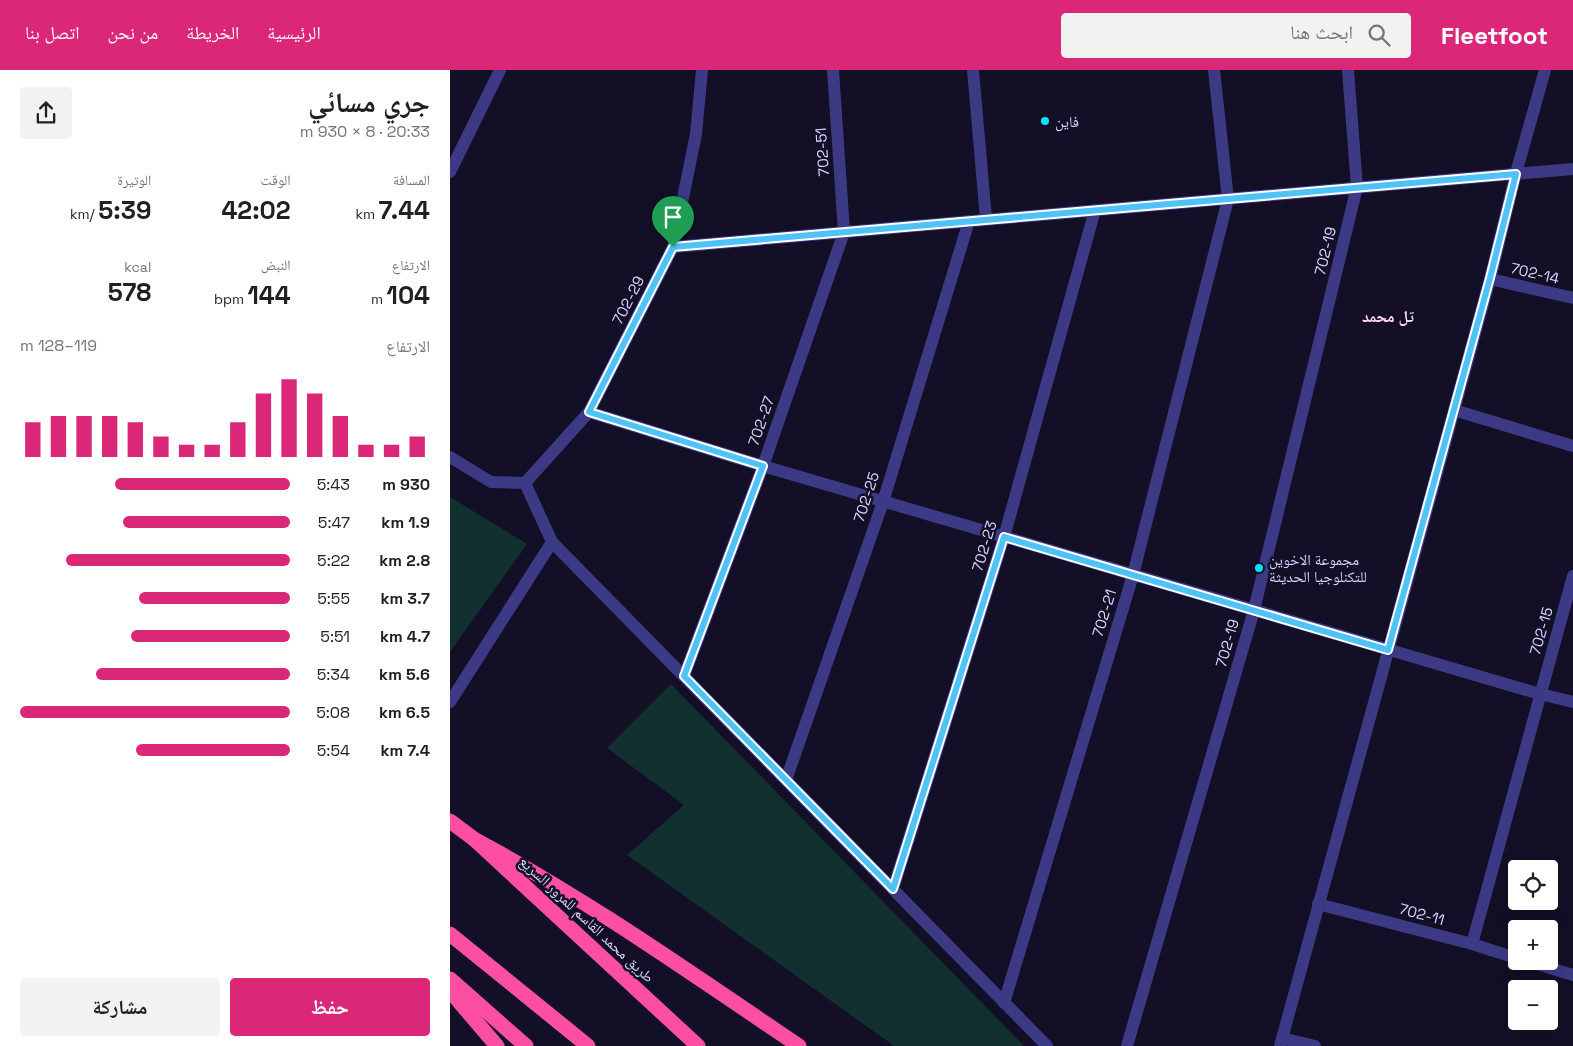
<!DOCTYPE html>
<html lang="ar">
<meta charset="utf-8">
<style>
:root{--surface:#fff;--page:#f2f2f2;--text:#202124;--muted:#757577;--accent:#db2777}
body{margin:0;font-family:"Space Grotesk","Noto Naskh Arabic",sans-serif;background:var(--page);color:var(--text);direction:rtl;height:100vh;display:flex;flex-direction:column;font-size:19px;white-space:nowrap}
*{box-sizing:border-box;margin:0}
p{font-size:16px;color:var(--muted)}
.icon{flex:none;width:28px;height:28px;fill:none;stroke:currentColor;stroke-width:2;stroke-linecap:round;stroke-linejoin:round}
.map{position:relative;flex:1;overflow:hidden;direction:ltr}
.sheet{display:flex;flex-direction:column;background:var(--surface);width:450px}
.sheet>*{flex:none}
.controls{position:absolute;left:1058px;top:790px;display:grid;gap:10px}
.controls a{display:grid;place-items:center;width:50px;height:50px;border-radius:5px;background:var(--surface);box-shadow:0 5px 20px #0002;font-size:25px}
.pin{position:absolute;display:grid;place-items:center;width:42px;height:42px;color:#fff;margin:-51px -21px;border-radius:50% 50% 50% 0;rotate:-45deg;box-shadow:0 0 5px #0007}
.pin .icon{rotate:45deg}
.round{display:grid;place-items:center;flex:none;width:52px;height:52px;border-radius:5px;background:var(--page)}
.headline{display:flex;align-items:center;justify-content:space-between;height:85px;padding:0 20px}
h1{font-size:28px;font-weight:700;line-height:38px}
.metrics{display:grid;grid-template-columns:repeat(3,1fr);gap:8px;height:85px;padding:5px 20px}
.metrics div{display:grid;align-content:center}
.metrics b{font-size:25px;font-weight:700}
.metrics small{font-size:14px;font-weight:400}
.metrics p{font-size:14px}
.chart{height:140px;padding:10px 20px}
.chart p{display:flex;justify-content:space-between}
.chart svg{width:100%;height:90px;margin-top:5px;stroke:var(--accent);stroke-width:6}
.cta{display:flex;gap:10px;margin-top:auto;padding:10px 20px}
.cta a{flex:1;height:58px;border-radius:5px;background:var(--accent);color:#fff;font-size:20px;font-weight:700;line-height:58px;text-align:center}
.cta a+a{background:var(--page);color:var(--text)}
ul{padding:0 20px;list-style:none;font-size:16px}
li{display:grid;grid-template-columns:80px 60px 1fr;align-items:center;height:38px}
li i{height:12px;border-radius:6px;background:var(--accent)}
header{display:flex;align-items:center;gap:30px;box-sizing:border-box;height:70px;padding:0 25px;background:var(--accent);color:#fff}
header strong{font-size:24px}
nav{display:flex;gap:28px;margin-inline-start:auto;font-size:18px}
.search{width:350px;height:45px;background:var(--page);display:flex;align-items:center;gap:12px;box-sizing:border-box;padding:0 18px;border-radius:5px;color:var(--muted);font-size:19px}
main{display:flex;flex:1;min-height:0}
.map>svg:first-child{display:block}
</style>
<header>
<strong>Fleetfoot</strong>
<div class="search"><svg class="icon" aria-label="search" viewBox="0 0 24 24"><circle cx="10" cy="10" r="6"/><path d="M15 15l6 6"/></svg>ابحث هنا</div>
<nav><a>الرئيسية</a><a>الخريطة</a><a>من نحن</a><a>اتصل بنا</a></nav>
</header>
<main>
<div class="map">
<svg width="1123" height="976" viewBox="0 0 1123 976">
<rect width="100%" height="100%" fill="#130f26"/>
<g fill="#12302f">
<polygon points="0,427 77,474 0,582"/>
<polygon points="221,614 574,976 444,976 177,785 234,735 157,678"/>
</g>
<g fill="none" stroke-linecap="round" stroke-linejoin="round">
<g stroke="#3d3a85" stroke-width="12">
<polyline points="523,0 536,149"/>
<polyline points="0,102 50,0"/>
<polyline points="223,177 1123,99"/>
<polyline points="1040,209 1123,228"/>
<polyline points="1004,340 1123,376"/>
<polyline points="139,342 313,396 1090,624 1123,632"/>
<polyline points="0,387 41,412 75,413 139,342 223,177 246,64 252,0"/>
<polyline points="75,413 102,472 597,976"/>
<polyline points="234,606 313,396 394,162 383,0"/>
<polyline points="0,632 102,472"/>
<polyline points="336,710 433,432 519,151"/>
<polyline points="443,819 554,467 645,140"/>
<polyline points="868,834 1022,874 1066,888"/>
<polyline points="1022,874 1123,506"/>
<polyline points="1077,891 1123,905"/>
<polyline points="554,933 683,505 778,129 764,0"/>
<polyline points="832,968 865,976"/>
<polyline points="677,976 804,540 907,117 898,0"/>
<polyline points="830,976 1040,209 1066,103 1095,0"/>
</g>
<g stroke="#ff4fa3" stroke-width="15">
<polyline points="0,751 24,769 248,976"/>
<path d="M24,769C138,830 242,904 349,976"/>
<polyline points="0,864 138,976"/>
<polyline points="0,909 76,976"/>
<polyline points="0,921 47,976"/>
</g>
</g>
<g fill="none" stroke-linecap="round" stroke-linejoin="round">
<g stroke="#fff" stroke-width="10">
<polygon id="route" points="1066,104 1040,208 938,580 554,467 443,819 234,606 313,396 139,342 223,177"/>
</g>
<use href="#route" stroke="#4fc3f7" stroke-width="6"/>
</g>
<g fill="#00e5ff" stroke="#130f26" stroke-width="2">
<circle cx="595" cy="51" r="5"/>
<circle cx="809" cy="498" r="5"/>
</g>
<g text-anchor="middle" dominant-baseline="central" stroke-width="5" stroke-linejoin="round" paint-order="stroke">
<g font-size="15" fill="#d9d4ff" stroke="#130f26" text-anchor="start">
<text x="605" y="51">فاين</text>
<text x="819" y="489">مجموعة الاخوين<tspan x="819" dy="17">للتكنلوجيا الحديثة</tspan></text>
</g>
<g font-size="15" fill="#d9d4ff" stroke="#130f26">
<text transform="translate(372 82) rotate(-94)">702-51</text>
<text transform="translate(875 181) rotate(-76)">702-19</text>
<text transform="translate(1085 203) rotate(13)">702-14</text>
<text transform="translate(178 230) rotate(-63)">702-29</text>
<text transform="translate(311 351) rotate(-71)">702-27</text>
<text transform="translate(416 427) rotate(-72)">702-25</text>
<text transform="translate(534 476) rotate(-73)">702-23</text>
<text transform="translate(654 543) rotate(-73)">702-21</text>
<text transform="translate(1091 561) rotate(-74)">702-15</text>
<text transform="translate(777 573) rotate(-74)">702-19</text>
<text transform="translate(972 844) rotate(15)">702-11</text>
<text transform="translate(137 849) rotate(43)">طريق محمد القاسم للمرور السريع</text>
</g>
<g font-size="16" font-weight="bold" fill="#ffd6f0" stroke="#130f26">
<text x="938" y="246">تل محمد</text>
</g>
</g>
</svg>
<div class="controls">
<a><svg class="icon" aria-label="locate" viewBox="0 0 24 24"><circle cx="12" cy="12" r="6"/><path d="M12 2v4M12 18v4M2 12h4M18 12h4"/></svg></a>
<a>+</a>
<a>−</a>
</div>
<div class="pin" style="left:223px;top:177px;background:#1e9e55"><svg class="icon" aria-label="arrive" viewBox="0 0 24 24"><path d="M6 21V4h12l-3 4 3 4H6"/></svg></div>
</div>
<section class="sheet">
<div class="headline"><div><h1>جري مسائي</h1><p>20:33 · 8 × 930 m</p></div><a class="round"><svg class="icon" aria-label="share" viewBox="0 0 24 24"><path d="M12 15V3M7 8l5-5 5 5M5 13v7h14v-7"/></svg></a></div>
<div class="metrics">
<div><p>المسافة</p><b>7.44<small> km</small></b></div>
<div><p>الوقت</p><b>42:02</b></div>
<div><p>الوتيرة</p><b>5:39<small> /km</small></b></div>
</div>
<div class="metrics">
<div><p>الارتفاع</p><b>104<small> m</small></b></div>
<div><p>النبض</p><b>144<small> bpm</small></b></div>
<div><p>kcal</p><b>578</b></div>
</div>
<div class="chart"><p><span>الارتفاع</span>119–128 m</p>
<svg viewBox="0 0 160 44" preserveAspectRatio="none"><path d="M5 44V27M15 44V24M25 44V24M35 44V24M45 44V27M55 44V34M65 44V38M75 44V38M85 44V27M95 44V13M105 44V6M115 44V13M125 44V24M135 44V38M145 44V38M155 44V34"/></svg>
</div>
<ul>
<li><b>930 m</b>5:43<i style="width:65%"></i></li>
<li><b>1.9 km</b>5:47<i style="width:62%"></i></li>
<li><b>2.8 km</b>5:22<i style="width:83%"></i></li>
<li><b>3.7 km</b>5:55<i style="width:56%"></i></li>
<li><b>4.7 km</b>5:51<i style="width:59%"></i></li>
<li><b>5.6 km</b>5:34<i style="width:72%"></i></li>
<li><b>6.5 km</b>5:08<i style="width:100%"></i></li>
<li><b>7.4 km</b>5:54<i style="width:57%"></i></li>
</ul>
<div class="cta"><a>حفظ</a><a>مشاركة</a></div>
</section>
</main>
